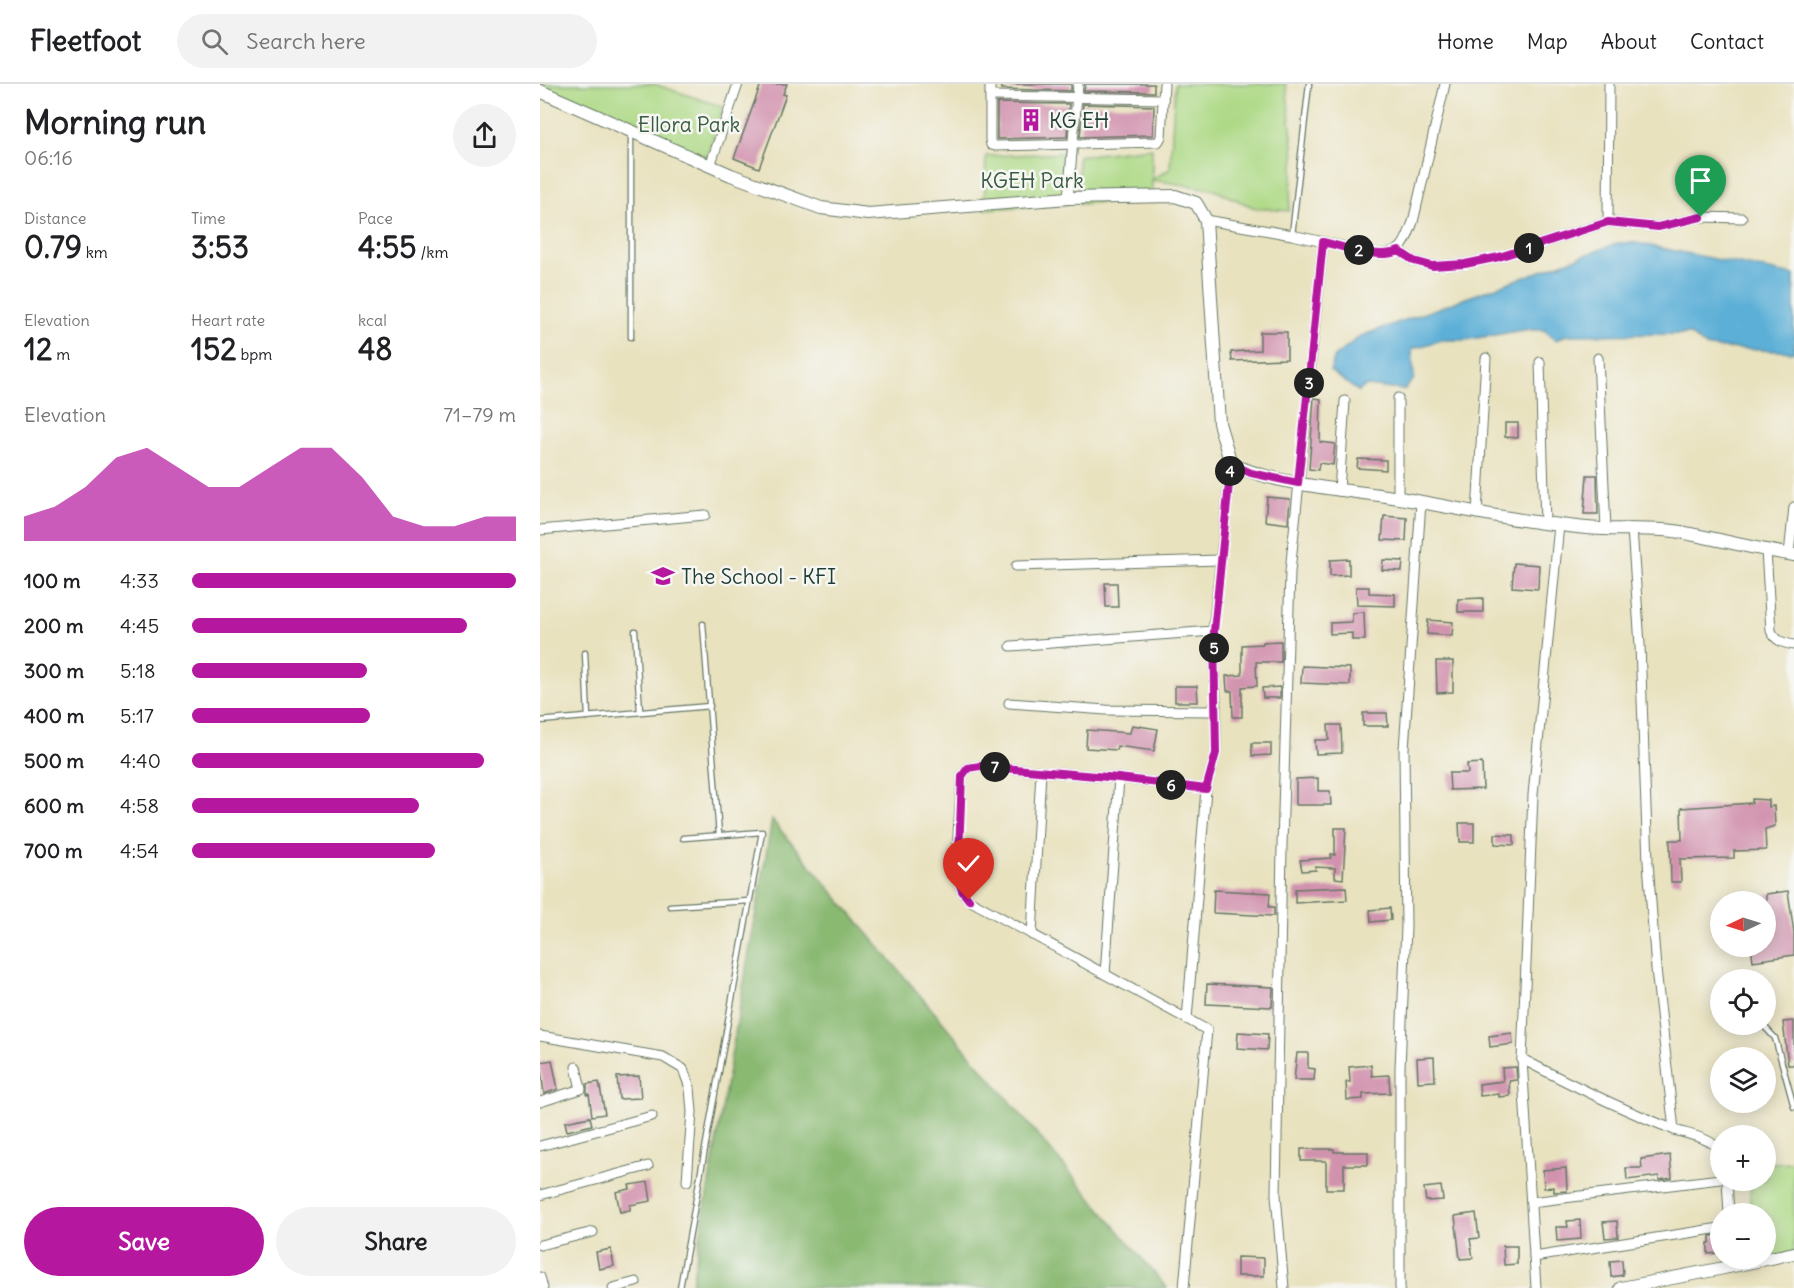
<!DOCTYPE html>
<meta charset="utf-8">
<style>
:root{--surface:#fff;--page:#f2f2f2;--text:#202124;--muted:#757577;--line:#e0e0e0;--accent:#b5179e}
body{margin:0;font-family:Delius,sans-serif;background:var(--page);color:var(--text);height:100vh;display:flex;flex-direction:column;font-size:22px;white-space:nowrap}
*{box-sizing:border-box;margin:0}
p{font-size:20px;color:var(--muted)}
.icon{flex:none;width:33px;height:33px;fill:none;stroke:currentColor;stroke-width:2;stroke-linecap:round;stroke-linejoin:round}
.map{position:relative;flex:1;overflow:hidden}
.sheet{display:flex;flex-direction:column;background:var(--surface);width:540px}
.sheet>*{flex:none}
.needle{width:39px;rotate:266deg}
.fabs{position:absolute;left:1170px;top:807px;display:grid;gap:12px}
.fabs a{display:grid;place-items:center;width:66px;height:66px;border-radius:50%;background:var(--surface);box-shadow:0 3px 15px #0003;font-size:30px}
.pin{position:absolute;display:grid;place-items:center;width:51px;height:51px;color:#fff;margin:-62px -26px;border-radius:50% 50% 50% 0;rotate:-45deg;box-shadow:0 0 6px #0007}
.pin .icon{rotate:45deg}
.km{position:absolute;width:30px;height:30px;margin:-15px;border-radius:50%;background:#222;color:#fff;font-size:16px;line-height:30px;text-align:center}
.round{display:grid;place-items:center;flex:none;width:63px;height:63px;border-radius:32px;background:var(--page)}
.headline{display:flex;align-items:center;justify-content:space-between;height:102px;padding:0 24px}
h1{font-size:33px;font-weight:700;line-height:45px}
.figures{display:grid;grid-template-columns:repeat(3,1fr);gap:9px;height:102px;padding:6px 24px}
.figures div{display:grid;align-content:center}
.figures b{font-size:30px;font-weight:700}
.figures small{font-size:16px;font-weight:400}
.figures p{font-size:16px}
.chart{height:168px;padding:12px 24px}
.chart p{display:flex;justify-content:space-between}
.chart svg{width:100%;height:108px;margin-top:6px;fill:var(--accent);opacity:.7}
.primary-button{display:flex;gap:12px;margin-top:auto;padding:12px 24px}
.primary-button a{flex:1;height:69px;border-radius:36px;background:var(--accent);color:#fff;font-size:24px;font-weight:700;line-height:69px;text-align:center}
.primary-button a+a{background:var(--page);color:var(--text)}
ul{padding:0 24px;list-style:none;font-size:20px}
li{display:grid;grid-template-columns:96px 72px 1fr;align-items:center;height:45px}
li i{height:15px;border-radius:8px;background:var(--accent)}
header{display:flex;align-items:center;gap:36px;box-sizing:border-box;height:84px;padding:0 30px;background:var(--surface);border-bottom:2px solid var(--line)}
header strong{font-size:28px}
nav{display:flex;gap:33px;margin-inline-start:auto;font-size:21px}
.search{width:420px;height:54px;background:var(--page);display:flex;align-items:center;gap:15px;box-sizing:border-box;padding:0 21px;border-radius:33px;color:var(--muted);font-size:22px}
main{display:flex;flex:1;min-height:0}
.map>svg:first-child{display:block}
</style>
<header>
<strong>Fleetfoot</strong>
<div class="search"><svg class="icon" aria-label="search" viewBox="0 0 24 24"><circle cx="10" cy="10" r="6"/><path d="M15 15l6 6"/></svg>Search here</div>
<nav><a>Home</a><a>Map</a><a>About</a><a>Contact</a></nav>
</header>
<main>
<section class="sheet">
<div class="headline"><div><h1>Morning run</h1><p>06:16</p></div><a class="round"><svg class="icon" aria-label="share" viewBox="0 0 24 24"><path d="M12 15V3M7 8l5-5 5 5M5 13v7h14v-7"/></svg></a></div>
<div class="figures">
<div><p>Distance</p><b>0.79<small> km</small></b></div>
<div><p>Time</p><b>3:53</b></div>
<div><p>Pace</p><b>4:55<small> /km</small></b></div>
</div>
<div class="figures">
<div><p>Elevation</p><b>12<small> m</small></b></div>
<div><p>Heart rate</p><b>152<small> bpm</small></b></div>
<div><p>kcal</p><b>48</b></div>
</div>
<div class="chart"><p><span>Elevation</span>71–79 m</p>
<svg viewBox="0 0 160 44" preserveAspectRatio="none"><path d="M0 44V34L10 30L20 22L30 10L40 6L50 14L60 22L70 22L80 14L90 6L100 6L110 18L120 34L130 38L140 38L150 34L160 34V44z"/></svg>
</div>
<ul>
<li><b>100 m</b>4:33<i style="width:100%"></i></li>
<li><b>200 m</b>4:45<i style="width:85%"></i></li>
<li><b>300 m</b>5:18<i style="width:54%"></i></li>
<li><b>400 m</b>5:17<i style="width:55%"></i></li>
<li><b>500 m</b>4:40<i style="width:90%"></i></li>
<li><b>600 m</b>4:58<i style="width:70%"></i></li>
<li><b>700 m</b>4:54<i style="width:75%"></i></li>
</ul>
<div class="primary-button"><a>Save</a><a>Share</a></div>
</section>
<div class="map">
<svg width="1254" height="1204" viewBox="0 0 1254 1204">
<rect width="100%" height="100%" fill="#f6f6f2"/>
<filter id="ink" filterUnits="userSpaceOnUse"><feTurbulence type="fractalNoise" baseFrequency=".0167" numOctaves="2"/><feDisplacementMap in="SourceGraphic" scale="12" xChannelSelector="R" yChannelSelector="G"/><feConvolveMatrix kernelMatrix="1 2 1 2 8 2 1 2 1" color-interpolation-filters="sRGB"/></filter>
<filter id="wash" filterUnits="userSpaceOnUse"><feTurbulence type="fractalNoise" baseFrequency=".008" numOctaves="4" result="noise"/><feDisplacementMap in="SourceGraphic" scale="24" xChannelSelector="R" yChannelSelector="G"/><feGaussianBlur stdDeviation="1.35" result="paint"/><feColorMatrix in="noise" values="0 0 0 0 0 0 0 0 0 0 0 0 0 0 0 0 0 1.4 0 .05"/><feComposite in="paint" operator="in"/></filter>
<g filter="url(#wash)">
<rect width="100%" height="100%" fill="#e9e2bf"/>
<g fill="#add985" stroke="#668b5c" stroke-width="1.5">
<polygon points="0,0 114,0 183,23 166,76 0,3"/>
<polygon points="635,0 746,0 754,72 749,127 715,124 672,105 612,96 612,114 539,120 538,72 612,64 612,95 630,85"/>
<polygon points="527,69 528,120 444,125 446,72"/>
<polygon points="1254,1078 1254,1171 1226,1174 1226,1130 1209,1130 1211,1097 1226,1096 1226,1079"/>
</g>
<polygon fill="#8ab972" stroke="#547b53" stroke-width="1.5" points="232,736 627,1204 151,1204"/>
<polygon fill="#5bafd7" stroke="#3d7686" stroke-width="1.5" points="1078,159 1096,159 1254,191 1254,268 1167,263 1149,250 1026,251 1016,256 1004,246 983,246 926,256 901,256 872,265 874,295 864,306 826,302 818,307 790,287 795,272 821,252"/>
<g id="blocks">
<g fill="#d192ae">
<polygon points="221,0 247,0 243,10 246,11 219,84 194,74"/>
<polygon points="462,0 531,0 531,7 462,5"/>
<polygon points="545,0 614,0 614,8 544,7"/>
<polygon points="457,19 529,20 527,53 457,55"/>
<polygon points="543,20 614,22 613,51 540,53"/>
<polygon points="720,248 747,248 747,275 692,277 691,268 720,266"/>
<polygon points="774,314 781,315 780,358 795,360 793,381 779,379 778,386 769,385"/>
<polygon points="965,339 978,339 978,354 965,353"/>
<polygon points="818,375 846,376 846,386 817,384"/>
<polygon points="1047,391 1057,391 1058,430 1044,430"/>
<polygon points="727,413 750,415 748,440 725,437"/>
<polygon points="844,432 867,434 866,457 842,456"/>
<polygon points="809,475 809,491 790,492 790,476"/>
<polygon points="843,476 863,477 862,487 842,486"/>
<polygon points="974,479 999,481 998,505 972,503"/>
<polygon points="565,499 577,499 578,523 566,523"/>
<polygon points="816,503 829,503 829,509 855,510 855,522 817,521"/>
<polygon points="943,514 943,528 918,528 918,515"/>
<polygon points="824,528 825,556 812,556 812,549 790,550 790,539 812,538 812,529"/>
<polygon points="888,536 913,538 912,552 887,550"/>
<polygon points="741,557 741,578 716,578 717,602 702,603 702,633 693,633 692,607 687,607 686,592 702,591 702,561 723,560 723,558"/>
<polygon points="896,577 913,577 913,608 897,609"/>
<polygon points="762,582 810,584 810,601 761,599"/>
<polygon points="635,602 657,602 658,618 635,618"/>
<polygon points="740,603 740,614 723,614 722,604"/>
<polygon points="823,629 847,629 848,642 823,642"/>
<polygon points="592,641 618,645 614,667 577,662 577,666 546,664 547,646 590,649"/>
<polygon points="788,641 801,641 802,669 776,670 775,656 789,656"/>
<polygon points="712,659 731,659 731,671 712,672"/>
<polygon points="942,679 943,705 910,706 909,689 928,689 927,680"/>
<polygon points="778,694 778,707 790,707 791,721 756,721 756,695"/>
<polygon points="1212,715 1229,716 1229,723 1234,722 1235,742 1225,745 1226,766 1194,767 1194,774 1140,775 1141,798 1131,798 1130,756 1142,756 1141,724 1212,719"/>
<polygon points="919,739 934,739 934,758 920,758"/>
<polygon points="795,744 806,744 803,795 795,794 795,784 775,783 776,786 762,787 760,776 791,774 791,770 795,771"/>
<polygon points="955,750 974,751 974,761 955,760"/>
<polygon points="806,803 807,816 755,819 755,805"/>
<polygon points="674,806 730,809 729,823 734,823 734,832 673,829"/>
<polygon points="1248,807 1254,849 1254,871 1213,877 1211,862 1226,862 1226,810"/>
<polygon points="850,824 851,836 831,838 830,826"/>
<polygon points="667,900 733,903 732,923 666,920"/>
<polygon points="1254,937 1254,981 1248,981 1243,938"/>
<polygon points="698,948 728,950 727,966 697,964"/>
<polygon points="972,949 973,960 950,963 949,952"/>
<polygon points="757,969 768,969 768,984 775,985 774,996 754,996"/>
<polygon points="894,973 895,997 878,998 877,974"/>
<polygon points="12,976 18,1005 4,1010 0,978"/>
<polygon points="831,981 832,992 849,991 850,1009 823,1010 823,1015 807,1016 806,998 810,998 809,983"/>
<polygon points="976,983 977,996 969,997 970,1012 959,1013 959,1010 940,1012 939,1000 963,997 962,984"/>
<polygon points="99,992 101,1014 79,1015 77,993"/>
<polygon points="59,998 65,1030 52,1032 49,1010 47,1011 47,1000"/>
<polygon points="50,1033 52,1041 27,1047 25,1038"/>
<polygon points="761,1065 794,1065 794,1068 828,1068 828,1081 804,1081 804,1105 786,1105 786,1077 761,1077"/>
<polygon points="1130,1071 1132,1094 1119,1096 1119,1092 1087,1096 1086,1084 1102,1084 1101,1075"/>
<polygon points="1026,1084 1027,1107 1014,1108 1014,1103 1004,1104 1003,1086"/>
<polygon points="108,1098 111,1117 90,1121 90,1126 80,1128 76,1108 90,1105 89,1101"/>
<polygon points="901,1102 903,1116 886,1117 884,1104"/>
<polygon points="936,1129 939,1154 930,1155 933,1174 920,1175 915,1132"/>
<polygon points="1040,1136 1041,1155 1017,1157 1016,1143 1028,1143 1027,1137"/>
<polygon points="1077,1137 1078,1153 1065,1154 1063,1138"/>
<polygon points="1180,1151 1180,1169 1168,1170 1168,1159 1170,1159 1170,1152"/>
<polygon points="963,1162 977,1162 977,1180 964,1181"/>
<polygon points="71,1165 74,1182 59,1185 56,1168"/>
<polygon points="697,1173 724,1174 724,1192 697,1192"/>
<polygon points="1082,1176 1083,1191 1071,1193 1070,1177"/>
</g>
</g>
</g>
<g filter="url(#ink)">
<use href="#blocks" fill-opacity="0" stroke="#667765" stroke-width="1.5"/>
<g fill="none" stroke-linecap="round" stroke-linejoin="round">
<g stroke="#667765" stroke-width="7">
<g id="service">
<polyline points="91,49 91,253"/>
<polyline points="752,151 769,0"/>
<polyline points="163,540 179,751"/>
<polyline points="95,547 100,628"/>
<polyline points="45,569 48,633"/>
<polyline points="0,637 170,622"/>
<polyline points="130,822 209,817"/>
<polyline points="1222,940 1235,954 1254,1023"/>
<polyline points="140,1204 222,748 143,754"/>
</g>
</g>
<g stroke="#667765" stroke-width="11">
<g id="minor">
<polyline points="450,0 450,56 451,61 455,62 618,58 621,53 624,0"/>
<polyline points="450,12 623,15"/>
<polyline points="170,82 198,0"/>
<polyline points="528,114 538,0"/>
<path d="M666,136L752,151L838,170C863,171 865,159 873,138L905,0"/>
<polyline points="1068,138 1069,0"/>
<polyline points="859,167 874,177 892,182 925,180 959,173 1068,138 1118,143 1161,133 1202,134"/>
<polyline points="1058,274 1066,445"/>
<polyline points="1000,278 1005,439"/>
<polyline points="799,407 805,317"/>
<polyline points="858,414 858,314"/>
<polyline points="937,430 946,274"/>
<polyline points="1092,444 1100,561 1108,778 1116,885 1134,1046"/>
<polyline points="0,446 165,431"/>
<path d="M1226,466L1231,547C1236,557 1243,559 1254,561"/>
<polyline points="1249,470 1254,423"/>
<polyline points="476,482 680,476"/>
<polyline points="471,562 673,547"/>
<polyline points="469,619 566,626 671,627 676,618 673,547 691,380"/>
<polyline points="492,851 501,688"/>
<polyline points="565,890 579,694"/>
<polyline points="647,935 666,705 676,669 676,621"/>
<polyline points="0,952 123,973 143,985 150,1004 152,1028 147,1097"/>
<path d="M982,975C1032,1001 1082,1026 1135,1046C1150,1051 1170,1054 1180,1066"/>
<polyline points="0,1018 41,1005 36,983"/>
<polyline points="0,1062 112,1032"/>
<polyline points="1187,1096 1189,1130"/>
<polyline points="0,1111 108,1082"/>
<polyline points="991,1118 1180,1095"/>
<polyline points="0,1161 53,1148"/>
<polyline points="994,1173 1180,1144"/>
<polyline points="0,1193 3,1204"/>
<polyline points="73,1204 96,1198"/>
<path d="M644,1204L667,946L429,816C426,813 423,809 421,805C413,785 421,717 422,692L428,684L440,682L579,694L666,705"/>
<polyline points="744,1204 736,1111 742,762 750,488 783,158"/>
<polyline points="860,1204 860,984 866,843 864,665 881,418"/>
<polyline points="996,1204 982,975 993,711 1019,441"/>
</g>
</g>
<g stroke="#667765" stroke-width="14">
<g id="tertiary">
<path d="M0,7L191,91L281,124L328,130L528,114L635,112L656,119L666,136L679,339L691,380C744,403 803,405 859,414C913,423 966,436 1021,441C1036,443 1051,445 1066,445C1089,446 1111,444 1134,447C1174,454 1214,465 1254,471"/>
<polyline points="1081,1204 1179,1185 1254,1169"/>
</g>
</g>
<use href="#service" stroke="#fff" stroke-width="4.5"/>
<use href="#minor" stroke="#fff" stroke-width="9"/>
<use href="#tertiary" stroke="#fff" stroke-width="12"/>
</g>
</g>
<g fill="none" stroke-linecap="round" stroke-linejoin="round" filter="url(#ink)">
<g stroke="#fff" stroke-width="12">
<path id="route" d="M429,816L422,807L418,795L422,692L428,684L440,682L579,694L666,705L676,669L674,547L691,380L711,389L758,399L783,158C806,163 837,176 859,167L874,177L892,182L925,180L959,173L1068,138L1118,143L1161,133"/>
</g>
<use href="#route" stroke="#b5179e" stroke-width="8"/>
</g>
<defs>
<g id="building-bare" transform="scale(1.8)"><path d="M-4-6H4V6H1V3H-1V6H-4ZM-2.5-4.3h1.7v1.8h-1.7ZM.8-4.3h1.7v1.8H.8ZM-2.5-1h1.7V.8h-1.7ZM.8-1h1.7V.8H.8Z" fill="#b5179e" stroke="#f6f6f2" stroke-width="2.5" paint-order="stroke"/></g>
<g id="school-bare" transform="scale(1.8)"><path d="M0-5L7-2L0 1L-7-2ZM-4 1L0 2.5L4 1V4Q0 6-4 4Z" fill="#b5179e" stroke="#f6f6f2" stroke-width="2.5" paint-order="stroke"/></g>
</defs>
<g fill-rule="evenodd">
<use href="#building-bare" x="491" y="36"/>
<use href="#school-bare" x="123" y="492"/>
</g>
<g text-anchor="middle" dominant-baseline="central" stroke-width="5" stroke-linejoin="round" paint-order="stroke">
<g font-size="21" fill="#1f3d34" stroke="#f6f6f2" text-anchor="start">
<text x="509" y="36">KG EH</text>
<text x="141" y="492">The School - KFI</text>
</g>
<g font-size="21" fill="#3b5c44" stroke="#f6f6f2">
<text x="149" y="40">Ellora Park</text>
<text x="492" y="96">KGEH Park</text>
</g>
</g>
</svg>
<div class="fabs">
<a><svg class="needle" viewBox="-14 -14 28 28"><path d="M0-13l5 13h-10z" fill="#e53935"/><path d="M0 13l5-13h-10z" fill="#757577"/></svg></a>
<a><svg class="icon" aria-label="locate" viewBox="0 0 24 24"><circle cx="12" cy="12" r="6"/><path d="M12 2v4M12 18v4M2 12h4M18 12h4"/></svg></a>
<a><svg class="icon" aria-label="layers" viewBox="0 0 24 24"><path d="M12 4l9 5-9 5-9-5zM3 14l9 5 9-5"/></svg></a>
<a>+</a>
<a>−</a>
</div>
<div class="pin" style="left:1161px;top:133px;background:#1e9e55"><svg class="icon" aria-label="arrive" viewBox="0 0 24 24"><path d="M6 21V4h12l-3 4 3 4H6"/></svg></div>
<div class="pin" style="left:429px;top:816px;background:#d93025"><svg class="icon" aria-label="check" viewBox="0 0 24 24"><path d="M5 12l5 5 9-10"/></svg></div>
<b class="km" style="left:989px;top:164px">1</b>
<b class="km" style="left:819px;top:166px">2</b>
<b class="km" style="left:769px;top:299px">3</b>
<b class="km" style="left:690px;top:387px">4</b>
<b class="km" style="left:674px;top:564px">5</b>
<b class="km" style="left:631px;top:701px">6</b>
<b class="km" style="left:455px;top:683px">7</b>
</div>
</main>
